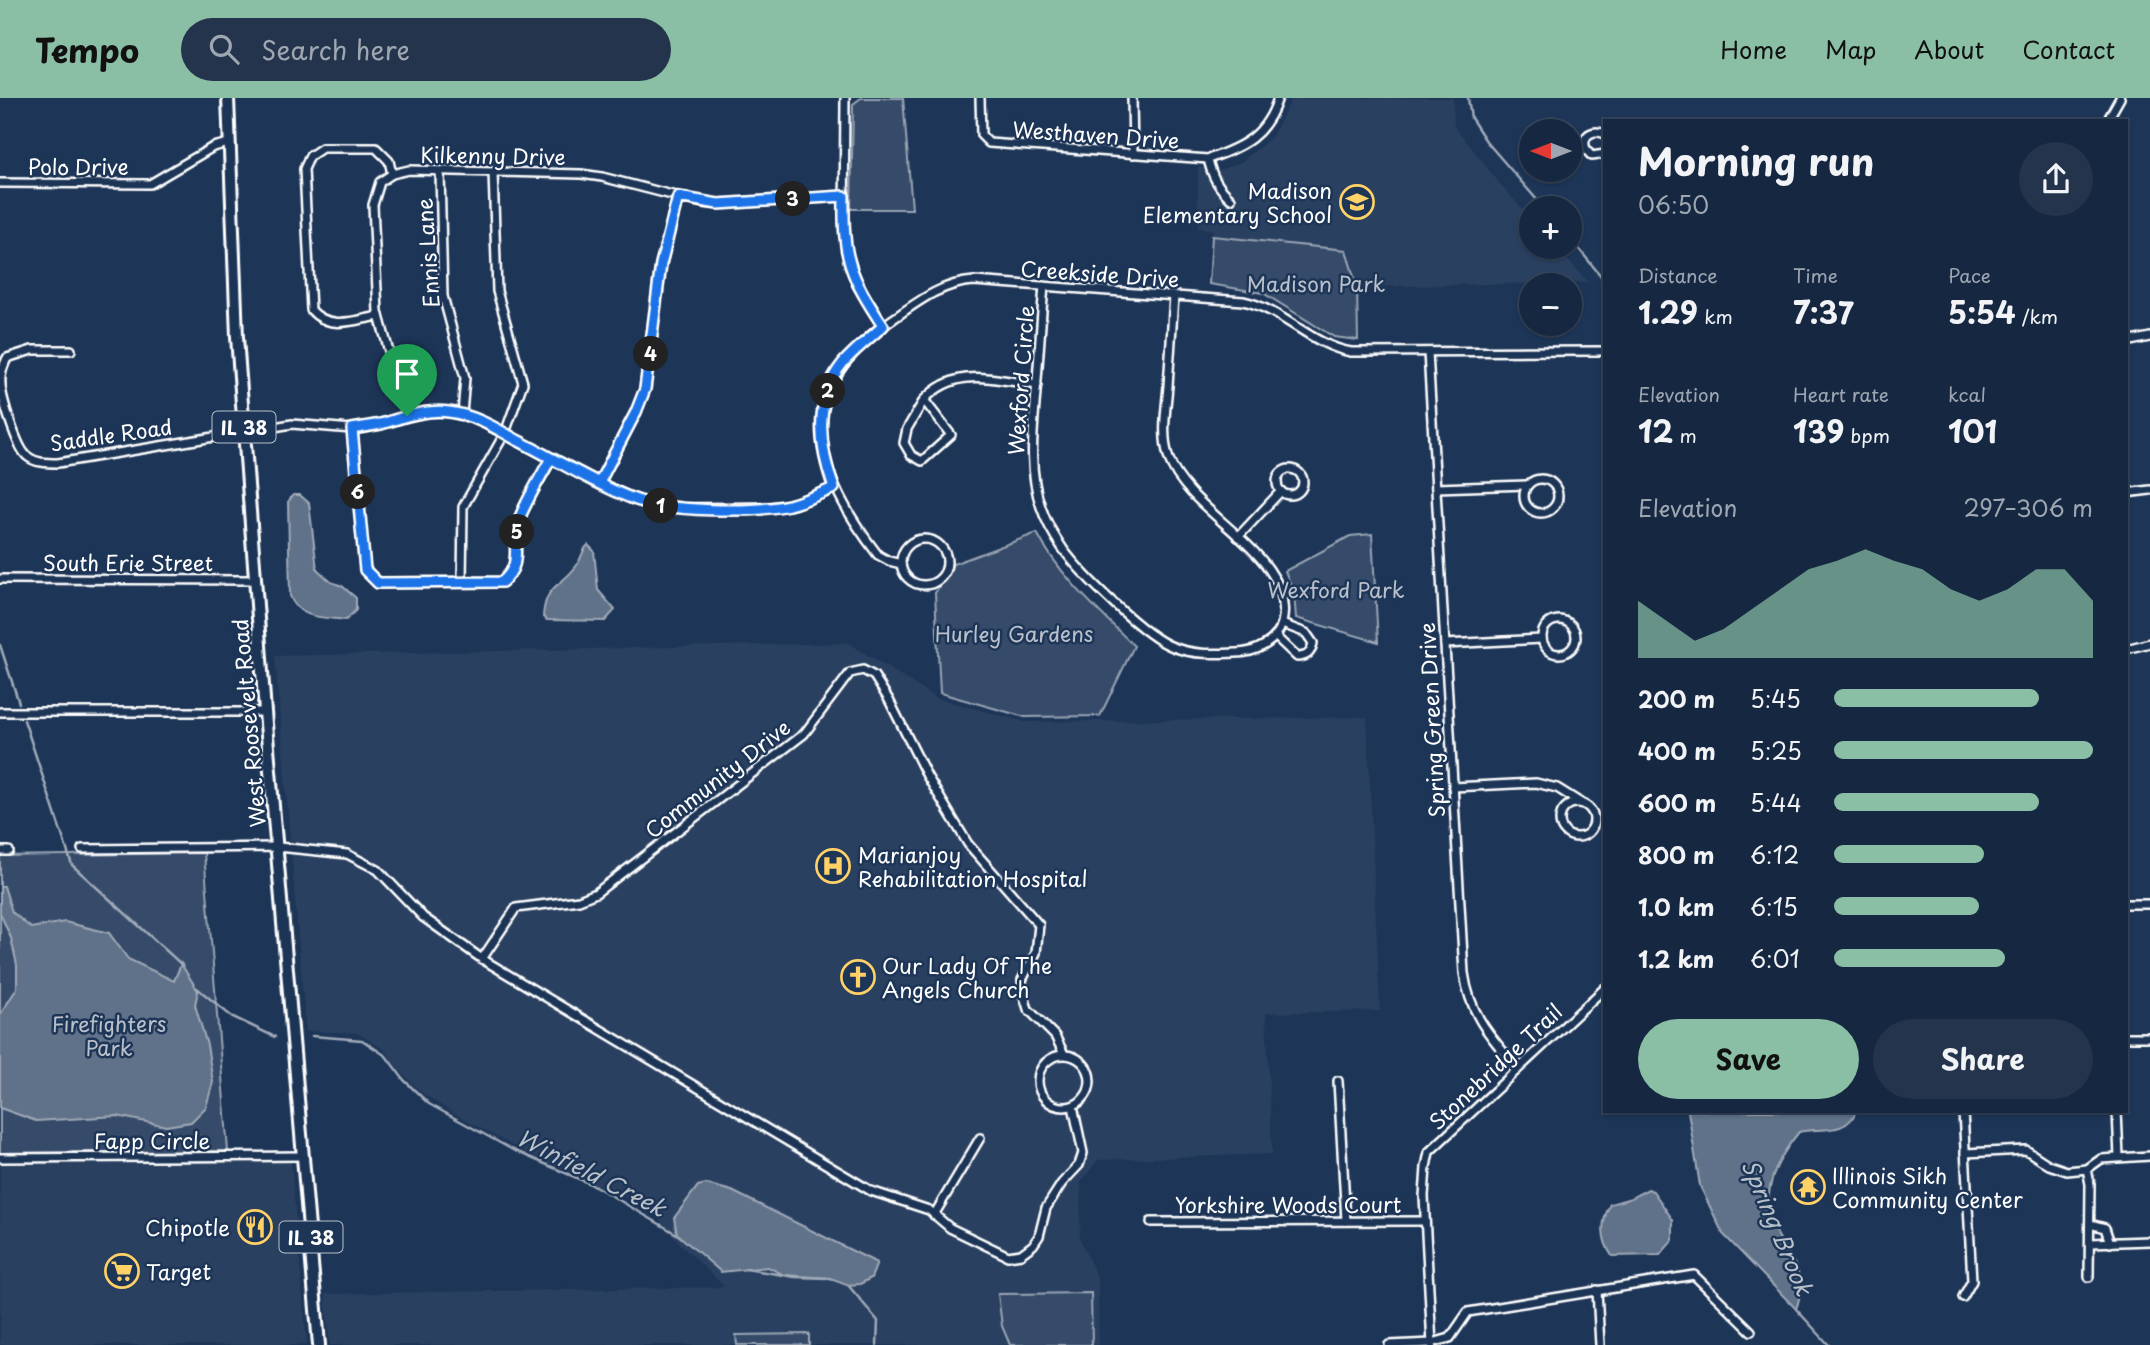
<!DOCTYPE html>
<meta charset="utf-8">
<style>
:root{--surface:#162841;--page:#23344c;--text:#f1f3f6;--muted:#9ea6b1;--line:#35445a;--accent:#8abfa5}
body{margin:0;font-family:"Playpen Sans",sans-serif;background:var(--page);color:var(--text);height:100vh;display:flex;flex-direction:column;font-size:26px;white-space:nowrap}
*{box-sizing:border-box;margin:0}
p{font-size:23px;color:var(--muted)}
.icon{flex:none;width:38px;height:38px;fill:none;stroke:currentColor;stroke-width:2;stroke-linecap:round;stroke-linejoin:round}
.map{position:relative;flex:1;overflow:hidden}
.panel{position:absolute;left:1603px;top:21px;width:525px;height:994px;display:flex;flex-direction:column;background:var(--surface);border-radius:0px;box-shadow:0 2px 5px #0004,0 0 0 2px var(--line)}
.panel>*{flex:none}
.needle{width:46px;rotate:270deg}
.tools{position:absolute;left:1519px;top:21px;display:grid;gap:14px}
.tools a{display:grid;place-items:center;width:63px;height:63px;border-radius:50%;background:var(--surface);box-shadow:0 2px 5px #0004,0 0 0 2px var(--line);font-size:35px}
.pin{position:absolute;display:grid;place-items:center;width:60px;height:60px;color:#fff;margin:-72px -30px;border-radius:50% 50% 50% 0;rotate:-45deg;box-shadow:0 0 7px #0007}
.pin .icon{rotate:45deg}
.km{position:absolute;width:35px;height:35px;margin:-18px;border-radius:50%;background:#222;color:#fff;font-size:19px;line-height:35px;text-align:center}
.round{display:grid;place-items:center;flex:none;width:74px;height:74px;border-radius:37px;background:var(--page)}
.headline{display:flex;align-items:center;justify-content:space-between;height:119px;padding:0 35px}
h1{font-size:38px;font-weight:700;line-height:52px}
.figures{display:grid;grid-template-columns:repeat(3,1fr);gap:10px;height:119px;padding:7px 35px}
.figures div{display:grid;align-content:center}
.figures b{font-size:30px;font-weight:700}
.figures small{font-size:19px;font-weight:400}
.figures p{font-size:19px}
.chart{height:196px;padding:14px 35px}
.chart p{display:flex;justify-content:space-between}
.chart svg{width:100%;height:126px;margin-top:7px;fill:var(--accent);opacity:.7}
.action{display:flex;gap:14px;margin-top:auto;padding:14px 35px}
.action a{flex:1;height:80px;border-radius:42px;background:var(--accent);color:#111;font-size:28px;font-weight:700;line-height:80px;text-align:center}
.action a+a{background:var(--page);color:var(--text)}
ul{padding:0 35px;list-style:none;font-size:23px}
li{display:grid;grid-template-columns:112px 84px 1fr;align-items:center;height:52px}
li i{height:18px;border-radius:9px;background:var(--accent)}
header{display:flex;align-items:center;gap:42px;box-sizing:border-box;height:98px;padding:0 35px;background:var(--accent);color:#111}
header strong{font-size:33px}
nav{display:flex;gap:38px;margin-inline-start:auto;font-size:24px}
.search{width:490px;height:63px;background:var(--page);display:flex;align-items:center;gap:18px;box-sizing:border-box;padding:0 24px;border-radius:38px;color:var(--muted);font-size:26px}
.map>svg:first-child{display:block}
</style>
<header>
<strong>Tempo</strong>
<div class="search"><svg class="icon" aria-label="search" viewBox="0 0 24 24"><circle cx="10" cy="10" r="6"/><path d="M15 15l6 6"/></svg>Search here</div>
<nav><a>Home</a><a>Map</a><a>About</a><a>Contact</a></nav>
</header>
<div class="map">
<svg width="2150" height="1247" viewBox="0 0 2150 1247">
<rect width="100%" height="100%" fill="#1d3557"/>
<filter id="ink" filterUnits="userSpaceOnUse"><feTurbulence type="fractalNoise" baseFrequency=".0143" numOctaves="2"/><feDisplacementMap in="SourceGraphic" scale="14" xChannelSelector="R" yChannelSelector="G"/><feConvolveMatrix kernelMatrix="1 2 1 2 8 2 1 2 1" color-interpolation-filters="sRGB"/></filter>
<g filter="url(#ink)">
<g fill="#2a4161">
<polygon points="1290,0 1453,0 1454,28 1501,87 1531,121 1531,149 1556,149 1588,184 1357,189 1346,152 1212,138 1213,132 1198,130 1198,69 1216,73 1241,64 1271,40 1289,6"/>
<polygon points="849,545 936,600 1025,624 1367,619 1380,913 1266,915 1272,1056 1098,1062 1081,1084 1080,1140 1098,1182 1099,1247 330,1247 325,1196 725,1189 682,1148 657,1118 640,1107 515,1049 451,1014 422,995 399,972 384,951 357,935 306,933 275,558"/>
<polygon points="290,1053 307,1247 0,1247 0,1055"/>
</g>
<g fill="#364b69" stroke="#9aa5b4" stroke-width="2">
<polygon points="861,0 903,0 912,111 851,111 853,6"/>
<polygon points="1212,138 1346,152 1357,189 1358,242 1334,239 1263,195 1209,186"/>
<path d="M1037,435C1060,479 1099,513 1134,548L1100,618L1025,619L940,595L935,495L953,466Z"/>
<polygon points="1372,436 1378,544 1296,520 1294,495 1285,473 1350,438"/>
<polygon points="204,755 228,1053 0,1055 0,758"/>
<polygon points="1091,1195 1092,1247 1010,1247 1002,1228 998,1196"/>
<polygon points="809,1236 809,1247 737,1247 736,1237"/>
</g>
<g fill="#617289" stroke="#a0aab8" stroke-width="2">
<path d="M293,397H300L309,405L317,471L331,484L342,488L356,500V512L346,522C324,519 299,522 290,498L288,404Z"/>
<path d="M588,447L594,453L598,492L615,512L605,523L547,522L543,518C546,485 561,490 577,467C582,460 581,454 588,447Z"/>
<polygon points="0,788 4,788 12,814 31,830 65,824 109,835 128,861 174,883 181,866 198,893 195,907 207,947 213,984 206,1009 191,1024 166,1028 117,1018 36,1023 0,1010 0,917 17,890 17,867 11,840 0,815"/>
<path d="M1688,1013H1856C1847,1038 1819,1029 1799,1034C1778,1059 1761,1093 1772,1125C1784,1157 1811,1171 1796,1211L1723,1136L1700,1088Z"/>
<polygon points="706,1086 732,1093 877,1165 871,1180 860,1186 848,1187 829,1180 784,1177 768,1169 721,1174 677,1136 674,1120 698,1088"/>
<path d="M1648,1091L1653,1093L1673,1122V1142L1660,1157L1612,1158C1600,1140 1601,1125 1610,1106L1631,1100Z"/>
</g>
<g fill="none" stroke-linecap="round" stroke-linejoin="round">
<g stroke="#a0aab8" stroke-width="2.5">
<polyline points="1468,0 1471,20 1486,43 1544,110"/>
<polyline points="1570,140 1601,178 1605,187"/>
<polyline points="0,547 19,605"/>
<polyline points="24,622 72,767 182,867"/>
<polyline points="197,890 231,918 275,939"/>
<polyline points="312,938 362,942 386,958 404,982 429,1006 511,1051 595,1088 680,1138"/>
<polyline points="746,1171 795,1179 829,1180 848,1187 878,1223 877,1247"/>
<polyline points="1796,1211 1829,1247"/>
</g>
<g stroke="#fff" stroke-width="12">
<g id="street">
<polyline points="845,0 844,130 846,152 857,186 883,228"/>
<path d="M980,0L981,37L989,45L1208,61C1243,49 1266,38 1278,0"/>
<polyline points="1132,0 1133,56"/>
<polyline points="2107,23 2120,0"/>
<path d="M1605,36C1587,28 1577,46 1592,58L1605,56"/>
<path d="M1208,61C1212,79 1218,89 1231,101"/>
<polyline points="440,74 443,198 465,280 462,316"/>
<polyline points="0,85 150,86 213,49 229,45"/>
<path d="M1044,188C1041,223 1039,259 1036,294C1033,333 1028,372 1041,409C1046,424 1054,438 1063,451C1082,477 1145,539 1173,549C1194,557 1215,556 1236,555C1254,555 1277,545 1282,525C1298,458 1190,418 1169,361C1161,338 1166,312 1168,288C1170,258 1172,228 1174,198"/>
<path d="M379,218C356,222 329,233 311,212L304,71L310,58L322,50H376L389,63L392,76"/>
<polyline points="2126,244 2150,239"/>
<path d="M71,252H32L7,260C3,269 0,276 1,286C1,299 17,350 27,358C35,365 47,365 58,365L292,326L352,331L369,329L425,314H448L476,321L599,385L631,400L649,406L683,410L772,409L794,406L834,390"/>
<path d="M1428,254L1464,875C1470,918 1491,939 1518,971"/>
<polygon points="924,302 951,337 922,363 911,357 904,345 907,331"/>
<path d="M924,302C957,267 994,282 1037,287"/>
<polyline points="407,318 378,214 373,107 380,84 392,76 409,72 581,76 602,79 703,105 718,106 844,98"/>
<path d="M352,331L365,472L378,485L502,484C523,465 512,452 517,428C520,413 543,376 552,360"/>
<circle cx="1290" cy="384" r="13"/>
<circle cx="1541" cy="398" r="17"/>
<polyline points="599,385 636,314 645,291 661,165 678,99"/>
<polyline points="1436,390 1527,387"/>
<polyline points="2126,395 2150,392"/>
<polyline points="1238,439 1281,393"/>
<circle cx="924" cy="464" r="23"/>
<path d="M901,466L889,463L878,457C810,369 790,292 893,221C919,203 942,185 974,183L1243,203C1283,211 1310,247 1351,254L1605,253"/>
<polyline points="0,481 256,482"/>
<polyline points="462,484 463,409 505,335 523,285 497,193 493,74"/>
<circle cx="1559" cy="539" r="17"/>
<path d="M1275,538L1297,559C1307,559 1311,555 1313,545L1306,535L1282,526"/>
<polyline points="1445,546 1542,541"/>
<polyline points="2126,551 2150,545"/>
<polyline points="0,614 265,614"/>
<polyline points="1453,689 1536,685 1557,690 1581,705"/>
<circle cx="1577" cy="722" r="17"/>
<polyline points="82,751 278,749 347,756 378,772 423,819 482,861"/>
<polyline points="0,753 9,753"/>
<polyline points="2126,806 2150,806"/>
<polyline points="2126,939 2150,939"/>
<polyline points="1064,956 1055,938 1028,911 1023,895 1022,882 1036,855 1039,827 968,746 927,678 889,602 874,578 863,572 850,575 804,636 596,795 579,802 516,810 482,861 871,1093 929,1112 950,1130 1008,1158 1021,1156 1033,1147 1039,1138 1046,1110 1062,1085 1079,1067 1083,1055 1073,1008"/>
<circle cx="1064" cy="983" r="26"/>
<polyline points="1338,983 1346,1123"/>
<polyline points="1963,1013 1972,1183 1963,1199"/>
<polyline points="2117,1013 2119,1059"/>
<polyline points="1965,1055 2026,1052 2049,1067 2067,1073 2087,1071 2101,1061 2150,1058"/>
<polyline points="0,1060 304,1058"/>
<polyline points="2087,1071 2090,1086 2089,1179"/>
<polyline points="934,1117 980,1040"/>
<polyline points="1151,1124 1425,1123"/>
<polyline points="2090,1126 2105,1130 2110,1145"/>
<polyline points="2090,1145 2150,1143"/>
<polyline points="1597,1192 1600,1247"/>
<polyline points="1389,1247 1432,1245 1450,1240 1468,1214 1694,1177 1751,1233"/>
<polyline points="1432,1247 1424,1098 1426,1069 1429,1054 1605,890"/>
</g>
</g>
<g stroke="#fff" stroke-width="16">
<polyline id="primary" points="228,0 237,239 265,614 319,1247"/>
</g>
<use href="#street" stroke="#1d3557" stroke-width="7"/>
<use href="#primary" stroke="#1d3557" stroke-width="10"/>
</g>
</g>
<g fill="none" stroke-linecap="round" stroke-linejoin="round" filter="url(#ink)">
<g stroke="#fff" stroke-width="14">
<path id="route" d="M407,318C421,315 434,312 449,314C474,317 496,330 517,342C555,361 592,385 631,400C665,414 753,415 789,407C805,403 819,396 834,390C819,349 813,302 843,265C854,252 870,240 883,228C849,176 843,161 844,98L718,106L678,99L661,166L645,291L636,314L599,385L551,360C543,375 520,413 517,428C512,452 523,466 502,484L378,485L365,472L352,331L381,326L407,318"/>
</g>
<use href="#route" stroke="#1a73e8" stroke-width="9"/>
</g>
<defs>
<g id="school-ring" transform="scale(1.75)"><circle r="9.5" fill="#1d3557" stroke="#ffd166" stroke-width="1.5"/><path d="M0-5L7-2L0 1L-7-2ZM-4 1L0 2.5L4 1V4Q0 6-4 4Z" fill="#ffd166"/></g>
<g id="hospital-ring" transform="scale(1.75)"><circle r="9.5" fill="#1d3557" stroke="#ffd166" stroke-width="1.5"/><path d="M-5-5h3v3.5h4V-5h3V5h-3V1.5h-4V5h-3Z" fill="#ffd166"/></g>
<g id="church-ring" transform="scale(1.75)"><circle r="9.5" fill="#1d3557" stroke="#ffd166" stroke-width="1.5"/><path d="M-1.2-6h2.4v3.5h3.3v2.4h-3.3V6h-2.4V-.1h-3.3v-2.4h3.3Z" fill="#ffd166"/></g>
<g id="temple-ring" transform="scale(1.75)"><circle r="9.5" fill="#1d3557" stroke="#ffd166" stroke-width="1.5"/><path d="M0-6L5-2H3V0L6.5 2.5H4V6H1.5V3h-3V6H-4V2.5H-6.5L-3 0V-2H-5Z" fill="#ffd166"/></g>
<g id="restaurant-ring" transform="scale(1.75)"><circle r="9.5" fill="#1d3557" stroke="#ffd166" stroke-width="1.5"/><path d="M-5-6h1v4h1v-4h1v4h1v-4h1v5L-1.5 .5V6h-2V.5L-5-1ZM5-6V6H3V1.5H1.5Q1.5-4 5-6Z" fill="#ffd166"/></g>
<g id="supermarket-ring" transform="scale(1.75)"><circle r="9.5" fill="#1d3557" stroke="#ffd166" stroke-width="1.5"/><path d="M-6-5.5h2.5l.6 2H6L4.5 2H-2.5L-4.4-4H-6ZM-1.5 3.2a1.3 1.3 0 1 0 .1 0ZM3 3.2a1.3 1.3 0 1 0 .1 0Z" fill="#ffd166"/></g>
</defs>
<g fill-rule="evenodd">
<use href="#school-ring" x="1357" y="104"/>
<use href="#hospital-ring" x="833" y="768"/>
<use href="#church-ring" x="858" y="879"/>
<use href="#temple-ring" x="1808" y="1089"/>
<use href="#restaurant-ring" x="255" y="1129"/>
<use href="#supermarket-ring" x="122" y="1173"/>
</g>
<g text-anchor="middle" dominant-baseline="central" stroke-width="5" stroke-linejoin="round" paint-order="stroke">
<g fill="#1d3557" stroke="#bbc2cd" stroke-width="2">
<rect x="212.5" y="313.5" width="63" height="31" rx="5"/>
<rect x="279.5" y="1123.5" width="63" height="31" rx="5"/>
</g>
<g font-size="19" font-weight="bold" fill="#fff">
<text x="244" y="329">IL 38</text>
<text x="311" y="1139">IL 38</text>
</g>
<g font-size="21" fill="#fff" stroke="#1d3557">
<text transform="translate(1096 36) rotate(4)">Westhaven Drive</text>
<text transform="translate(493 57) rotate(1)">Kilkenny Drive</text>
<text x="78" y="68">Polo Drive</text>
<text transform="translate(427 155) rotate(-94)">Ennis Lane</text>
<text transform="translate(1100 175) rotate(4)">Creekside Drive</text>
<text transform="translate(1020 282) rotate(-86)">Wexford Circle</text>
<text transform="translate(111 336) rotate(-8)">Saddle Road</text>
<text x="128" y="464">South Erie Street</text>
<text transform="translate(1431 622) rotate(-93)">Spring Green Drive</text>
<text transform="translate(248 625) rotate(-95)">West Roosevelt Road</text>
<text transform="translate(717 680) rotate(-38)">Community Drive</text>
<text transform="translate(1495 968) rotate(-43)">Stonebridge Trail</text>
<text x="152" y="1042">Fapp Circle</text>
<text x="1288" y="1106">Yorkshire Woods Court</text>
</g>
<g font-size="21" fill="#fff" stroke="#1d3557" text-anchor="start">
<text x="1332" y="92" text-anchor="end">Madison<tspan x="1332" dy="24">Elementary School</tspan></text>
<text x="858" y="756">Marianjoy<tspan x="858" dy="24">Rehabilitation Hospital</tspan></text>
<text x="882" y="867">Our Lady Of The<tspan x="882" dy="24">Angels Church</tspan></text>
<text x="1832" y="1077">Illinois Sikh<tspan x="1832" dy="24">Community Center</tspan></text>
<text x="230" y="1129" text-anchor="end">Chipotle</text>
<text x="146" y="1173">Target</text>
</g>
<g font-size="21" fill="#b9c0ca" stroke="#1d3557">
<text x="1316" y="185">Madison Park</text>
<text x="1336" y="491">Wexford Park</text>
<text x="1014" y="535">Hurley Gardens</text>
<text x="109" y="925">Firefighters<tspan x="109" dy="24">Park</tspan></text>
</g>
<g font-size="23" font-style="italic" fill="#b8c0ca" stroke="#1d3557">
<text transform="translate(592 1074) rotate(27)">Winfield Creek</text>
<text transform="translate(1778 1129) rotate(67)">Spring Brook</text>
</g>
</g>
</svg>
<div class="tools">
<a><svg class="needle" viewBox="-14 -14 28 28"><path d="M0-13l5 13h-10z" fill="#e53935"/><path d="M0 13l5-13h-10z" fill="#9ea6b1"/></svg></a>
<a>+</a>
<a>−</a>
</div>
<div class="pin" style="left:407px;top:318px;background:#1e9e55"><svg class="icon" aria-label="arrive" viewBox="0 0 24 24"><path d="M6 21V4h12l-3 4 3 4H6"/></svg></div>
<b class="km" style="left:661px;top:408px">1</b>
<b class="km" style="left:828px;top:293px">2</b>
<b class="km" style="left:793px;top:101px">3</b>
<b class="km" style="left:651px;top:256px">4</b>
<b class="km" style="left:517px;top:434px">5</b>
<b class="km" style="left:358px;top:394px">6</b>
<section class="panel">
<div class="headline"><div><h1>Morning run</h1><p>06:50</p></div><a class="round"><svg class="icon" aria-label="share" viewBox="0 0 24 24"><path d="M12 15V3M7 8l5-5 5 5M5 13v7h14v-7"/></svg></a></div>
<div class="figures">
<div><p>Distance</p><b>1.29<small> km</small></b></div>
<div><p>Time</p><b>7:37</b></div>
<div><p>Pace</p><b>5:54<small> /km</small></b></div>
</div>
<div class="figures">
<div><p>Elevation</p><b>12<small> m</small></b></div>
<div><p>Heart rate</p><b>139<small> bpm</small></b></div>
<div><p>kcal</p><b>101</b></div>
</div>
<div class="chart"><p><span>Elevation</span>297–306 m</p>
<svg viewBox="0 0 160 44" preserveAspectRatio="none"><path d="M0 44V24L10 31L20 38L30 34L40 27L50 20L60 13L70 10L80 6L90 10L100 13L110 20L120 24L130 20L140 13L150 13L160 24V44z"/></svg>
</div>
<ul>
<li><b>200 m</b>5:45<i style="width:79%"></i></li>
<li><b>400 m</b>5:25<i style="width:100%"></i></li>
<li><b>600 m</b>5:44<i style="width:79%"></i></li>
<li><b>800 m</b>6:12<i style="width:58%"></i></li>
<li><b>1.0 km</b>6:15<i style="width:56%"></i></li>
<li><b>1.2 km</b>6:01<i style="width:66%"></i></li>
</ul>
<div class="action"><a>Save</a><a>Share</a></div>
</section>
</div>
